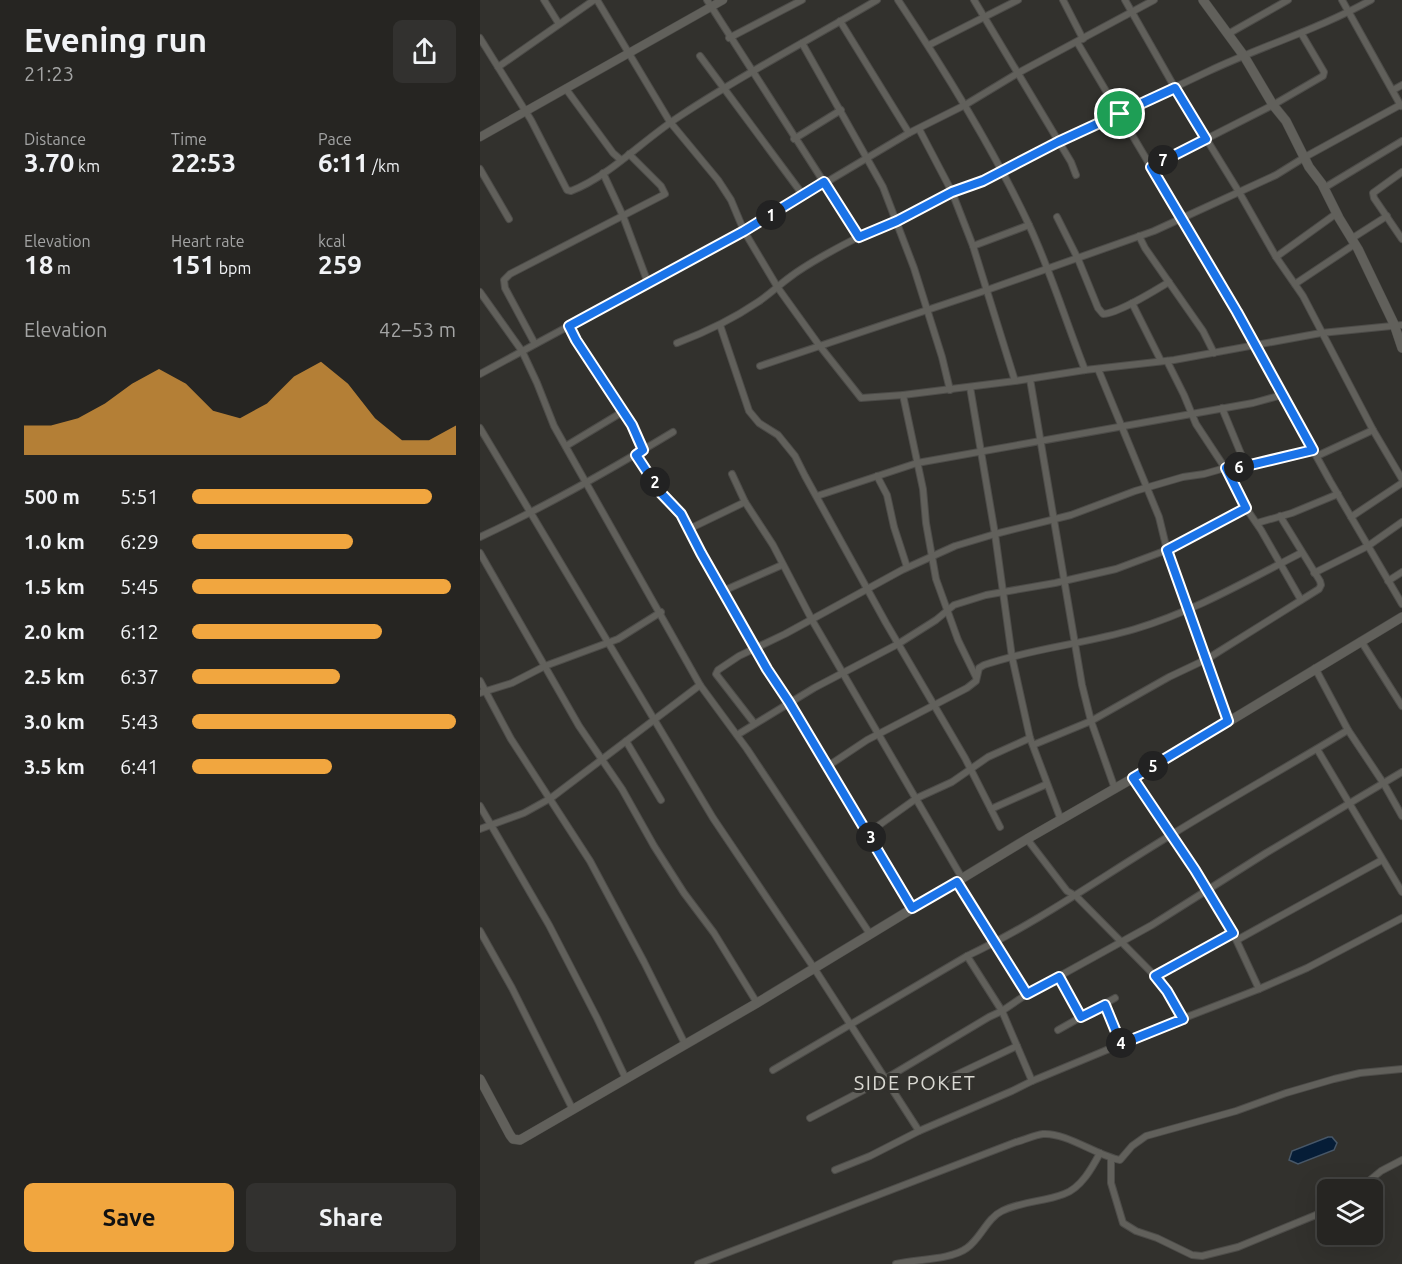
<!DOCTYPE html>
<meta charset="utf-8">
<style>
:root{--surface:#262522;--page:#32312f;--text:#f1f3f6;--muted:#a4a5a5;--line:#424240;--accent:#f1a63f}
body{margin:0;font-family:Ubuntu,sans-serif;background:var(--page);color:var(--text);height:100vh;display:flex;flex-direction:column;font-size:22px;white-space:nowrap}
*{box-sizing:border-box;margin:0}
p{font-size:20px;color:var(--muted)}
.icon{flex:none;width:33px;height:33px;fill:none;stroke:currentColor;stroke-width:2;stroke-linecap:round;stroke-linejoin:round}
.map{position:relative;flex:1;overflow:hidden}
.panel{display:flex;flex-direction:column;background:var(--surface);width:480px}
.panel>*{flex:none}
.fabs{position:absolute;left:837px;top:1179px;display:grid;gap:12px}
.fabs a{display:grid;place-items:center;width:66px;height:66px;border-radius:9px;background:var(--surface);box-shadow:0 6px 24px #0002,0 0 0 2px var(--line);font-size:30px}
.pin{position:absolute;display:grid;place-items:center;width:51px;height:51px;color:#fff;margin:-26px;border:3px solid #fff;border-radius:50%;box-shadow:0 2px 6px #0007}
.km{position:absolute;width:30px;height:30px;margin:-15px;border-radius:50%;background:#222;color:#fff;font-size:16px;line-height:30px;text-align:center}
.round{display:grid;place-items:center;flex:none;width:63px;height:63px;border-radius:9px;background:var(--page)}
.overview{display:flex;align-items:center;justify-content:space-between;height:102px;padding:0 24px}
h1{font-size:33px;font-weight:700;line-height:45px}
.figures{display:grid;grid-template-columns:repeat(3,1fr);gap:9px;height:102px;padding:6px 24px}
.figures div{display:grid;align-content:center}
.figures b{font-size:26px;font-weight:700}
.figures small{font-size:16px;font-weight:400}
.figures p{font-size:16px}
.chart{height:168px;padding:12px 24px}
.chart p{display:flex;justify-content:space-between}
.chart svg{width:100%;height:108px;margin-top:6px;fill:var(--accent);opacity:.7}
.cta{display:flex;gap:12px;margin-top:auto;padding:12px 24px}
.cta a{flex:1;height:69px;border-radius:9px;background:var(--accent);color:#111;font-size:24px;font-weight:700;line-height:69px;text-align:center}
.cta a+a{background:var(--page);color:var(--text)}
ul{padding:0 24px;list-style:none;font-size:20px}
li{display:grid;grid-template-columns:96px 72px 1fr;align-items:center;height:45px}
li i{height:15px;border-radius:8px;background:var(--accent)}
main{display:flex;flex:1;min-height:0}
.map>svg:first-child{display:block}
</style>
<main>
<section class="panel">
<div class="overview"><div><h1>Evening run</h1><p>21:23</p></div><a class="round"><svg class="icon" aria-label="share" viewBox="0 0 24 24"><path d="M12 15V3M7 8l5-5 5 5M5 13v7h14v-7"/></svg></a></div>
<div class="figures">
<div><p>Distance</p><b>3.70<small> km</small></b></div>
<div><p>Time</p><b>22:53</b></div>
<div><p>Pace</p><b>6:11<small> /km</small></b></div>
</div>
<div class="figures">
<div><p>Elevation</p><b>18<small> m</small></b></div>
<div><p>Heart rate</p><b>151<small> bpm</small></b></div>
<div><p>kcal</p><b>259</b></div>
</div>
<div class="chart"><p><span>Elevation</span>42–53 m</p>
<svg viewBox="0 0 160 44" preserveAspectRatio="none"><path d="M0 44V32L10 32L20 29L30 23L40 15L50 9L60 15L70 26L80 29L90 23L100 12L110 6L120 15L130 29L140 38L150 38L160 32V44z"/></svg>
</div>
<ul>
<li><b>500 m</b>5:51<i style="width:91%"></i></li>
<li><b>1.0 km</b>6:29<i style="width:61%"></i></li>
<li><b>1.5 km</b>5:45<i style="width:98%"></i></li>
<li><b>2.0 km</b>6:12<i style="width:72%"></i></li>
<li><b>2.5 km</b>6:37<i style="width:56%"></i></li>
<li><b>3.0 km</b>5:43<i style="width:100%"></i></li>
<li><b>3.5 km</b>6:41<i style="width:53%"></i></li>
</ul>
<div class="cta"><a>Save</a><a>Share</a></div>
</section>
<div class="map">
<svg width="922" height="1264" viewBox="0 0 922 1264">
<rect width="100%" height="100%" fill="#32312d"/>
<polygon fill="#061d37" stroke="#475768" stroke-width="1.5" points="848,1137 852,1137 857,1143 854,1150 818,1164 809,1160 812,1151"/>
<g fill="none" stroke-linecap="round" stroke-linejoin="round">
<g stroke="#4d4c49" stroke-width="8">
<g id="minor">
<polyline points="64,0 79,24"/>
<polyline points="117,0 190,122 238,180 251,200 264,231 298,288 339,345 381,398 423,395 535,381 605,370 694,360 841,333 922,325"/>
<polyline points="227,0 379,237"/>
<path d="M418,0C466,72 512,146 549,225C571,272 586,322 605,370"/>
<polyline points="494,0 591,162 596,175"/>
<polyline points="583,0 603,39"/>
<polyline points="645,0 695,88 759,192 796,257 823,296 893,430 922,479"/>
<polyline points="862,0 921,106"/>
<polyline points="360,21 429,133"/>
<polyline points="748,34 808,0"/>
<path d="M0,38L51,120L87,190L91,191C130,176 164,139 200,116C263,74 331,39 397,0"/>
<polyline points="249,38 322,0"/>
<polyline points="597,42 757,312 850,481 922,604"/>
<polyline points="322,43 403,187 434,268 462,357 470,390"/>
<polyline points="449,45 538,0"/>
<polyline points="220,56 323,195"/>
<polyline points="18,67 114,0"/>
<polyline points="86,89 133,153 141,160"/>
<polyline points="913,90 922,85"/>
<polyline points="439,129 472,192 493,246 535,381"/>
<polyline points="314,139 361,110"/>
<polyline points="671,167 793,105 843,76 844,72 821,33"/>
<polyline points="0,169 29,219"/>
<polyline points="922,172 893,193 894,198 922,239"/>
<polyline points="123,173 143,216 168,283"/>
<polyline points="844,188 922,141"/>
<path d="M577,217L598,259L618,308L623,314C639,313 674,291 689,282"/>
<polyline points="659,236 665,248 723,331 734,353"/>
<polyline points="871,239 907,216"/>
<polyline points="493,246 549,225"/>
<polyline points="796,257 857,213"/>
<polyline points="815,284 875,244"/>
<polyline points="0,292 42,351 57,383 74,426 220,685 267,749 390,934"/>
<polyline points="652,303 681,361"/>
<polyline points="240,325 269,411 279,423 298,435 315,456 325,476 406,623 485,758 520,827"/>
<polyline points="89,326 96,340 152,425 163,450"/>
<path d="M197,343C226,332 253,319 278,302C290,294 299,285 310,277C327,264 362,245 381,236C498,183 613,126 729,71C782,46 839,29 891,0"/>
<polyline points="55,344 25,288 24,280 30,274 185,194 181,186 149,154"/>
<polyline points="687,361 704,395 716,424 745,468 766,508 781,530 821,600"/>
<polyline points="280,366 507,290 674,231 796,175 825,157 920,105"/>
<polyline points="618,369 679,517 687,550 749,721"/>
<polyline points="0,374 261,233 429,133 485,105 538,73 674,0"/>
<polyline points="550,379 602,685 611,721 635,789"/>
<polyline points="490,387 515,534 532,657 550,738 581,820"/>
<polyline points="423,395 443,489 446,523 456,579 478,640 496,677"/>
<polyline points="742,408 766,466"/>
<polyline points="0,428 233,818 334,968 439,1131"/>
<polyline points="86,446 144,411"/>
<polyline points="157,455 181,493 201,514 221,553 287,668 309,702 432,908"/>
<polyline points="837,456 893,430"/>
<polyline points="252,474 265,502 293,545 332,620 482,878"/>
<polyline points="397,476 407,495 414,527 427,567"/>
<polyline points="337,496 437,463 773,403 802,395"/>
<polyline points="871,517 922,483"/>
<polyline points="777,523 812,513 858,494"/>
<polyline points="209,529 265,502"/>
<path d="M0,537C67,506 130,470 193,432"/>
<polyline points="0,553 99,726 142,789 174,846 204,893 234,933 277,1003"/>
<polyline points="834,573 888,546 922,522"/>
<polyline points="908,581 922,572"/>
<polyline points="243,591 302,565"/>
<polyline points="881,641 922,706"/>
<polyline points="835,668 868,730 904,784 922,816"/>
<polyline points="0,681 31,739 110,861 164,962 205,1044"/>
<polyline points="0,693 32,683 65,666 138,639 181,612"/>
<polyline points="274,723 236,674 238,670 259,656 305,634 422,570 475,546 515,534 591,515 655,491 703,477 724,474 745,468 766,466 833,450"/>
<polyline points="257,735 334,688 418,644 456,620 474,605 506,595 575,583 636,569 687,550 766,508"/>
<polyline points="146,741 181,800"/>
<polyline points="553,745 611,721 689,677 727,659 839,589 841,585 840,581 800,516"/>
<polyline points="837,749 922,892"/>
<path d="M348,766L387,740L487,688L496,681L499,668L504,665C553,648 605,644 655,629C715,611 766,581 821,553"/>
<polyline points="653,778 715,870 753,933 779,989"/>
<polyline points="0,806 69,925 117,1018 146,1079"/>
<polyline points="511,809 567,784"/>
<polyline points="0,829 44,813 71,798 220,685"/>
<polyline points="388,833 437,798 472,782 508,757 550,738"/>
<polyline points="547,839 587,891 596,896 675,976 687,991 703,1019"/>
<polyline points="477,882 547,994"/>
<polyline points="0,931 32,988 93,1110"/>
<polyline points="757,940 902,860"/>
<path d="M487,956C559,922 623,876 691,835C749,799 809,766 868,730"/>
<polyline points="675,976 753,933"/>
<polyline points="579,977 601,1017"/>
<polyline points="625,1005 641,1044"/>
<polyline points="578,1030 635,998"/>
<polyline points="293,1070 487,956 522,1011 552,1081"/>
<polyline points="463,1081 537,1046"/>
<polyline points="330,1118 405,1079 509,1017 522,1011 547,994 672,925 786,853 922,772"/>
<polyline points="631,1158 631,1183 643,1223 656,1231 677,1238 712,1255 722,1256 758,1247 848,1210"/>
<polyline points="355,1170 390,1156 439,1131 532,1091 552,1081 699,1020 779,989 827,968 922,918"/>
<polyline points="878,1190 901,1171 922,1160"/>
<path d="M218,1264L536,1142C545,1140 554,1135 563,1134C585,1132 618,1156 640,1160L652,1146L666,1136L756,1111L806,1093L854,1079L880,1073L922,1069"/>
<path d="M416,1264C436,1259 471,1260 487,1248C501,1238 507,1218 522,1211C542,1201 564,1202 584,1194C601,1188 612,1168 620,1153"/>
</g>
</g>
<g stroke="#4d4c49" stroke-width="9">
<polyline id="tertiary" points="0,137 243,0"/>
</g>
<g stroke="#4d4c49" stroke-width="10">
<g id="secondary">
<polyline points="723,0 764,56 793,105 806,121 829,167 842,184 859,218 878,249 914,324 922,348"/>
<polyline points="0,1079 30,1135 33,1139 40,1140 277,1003 547,839 695,754 922,617"/>
</g>
</g>
<use href="#minor" stroke="#61605b" stroke-width="6"/>
<use href="#tertiary" stroke="#61605b" stroke-width="8"/>
<use href="#secondary" stroke="#61605b" stroke-width="9"/>
</g>
<g fill="none" stroke-linecap="round" stroke-linejoin="round">
<g stroke="#fff" stroke-width="12">
<polygon id="route" points="695,88 726,139 671,167 757,312 833,450 766,466 746,468 766,508 687,550 748,721 653,778 715,870 753,933 675,976 687,991 703,1019 641,1044 625,1005 601,1017 579,977 547,994 477,882 432,908 309,702 287,669 221,553 201,514 181,493 156,455 163,450 152,425 96,340 89,326 264,231 344,182 379,237 417,221 472,192 503,181 578,142"/>
</g>
<use href="#route" stroke="#1a73e8" stroke-width="8"/>
</g>
<g text-anchor="middle" dominant-baseline="central" stroke-width="6" stroke-linejoin="round" paint-order="stroke">
<g font-size="20" letter-spacing="1.5" fill="#dad9d3" stroke="#32312d">
<text x="435" y="1082">SIDE POKET</text>
</g>
</g>
</svg>
<div class="fabs">
<a><svg class="icon" aria-label="layers" viewBox="0 0 24 24"><path d="M12 4l9 5-9 5-9-5zM3 14l9 5 9-5"/></svg></a>
</div>
<div class="pin" style="left:640px;top:114px;background:#1e9e55"><svg class="icon" aria-label="arrive" viewBox="0 0 24 24"><path d="M6 21V4h12l-3 4 3 4H6"/></svg></div>
<b class="km" style="left:291px;top:215px">1</b>
<b class="km" style="left:175px;top:482px">2</b>
<b class="km" style="left:391px;top:837px">3</b>
<b class="km" style="left:641px;top:1043px">4</b>
<b class="km" style="left:673px;top:766px">5</b>
<b class="km" style="left:759px;top:467px">6</b>
<b class="km" style="left:683px;top:160px">7</b>
</div>
</main>
